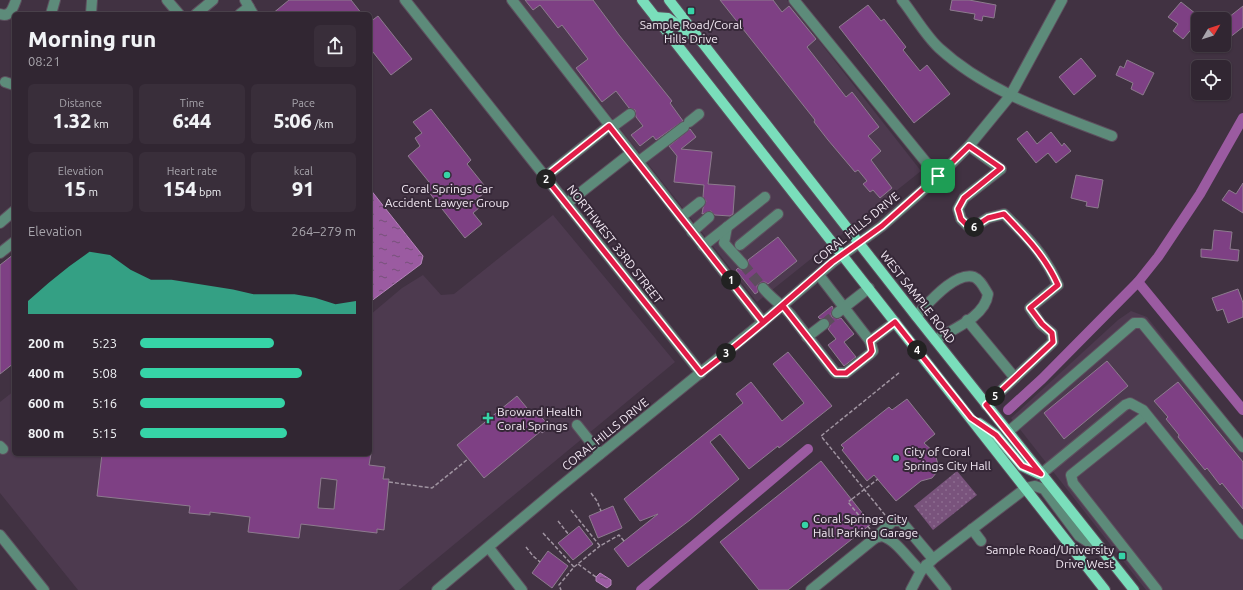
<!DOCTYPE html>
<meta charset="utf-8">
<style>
:root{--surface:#312632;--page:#392e3a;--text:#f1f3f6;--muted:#a8a5ac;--line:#4c434d;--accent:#36d4a7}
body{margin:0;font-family:Ubuntu,sans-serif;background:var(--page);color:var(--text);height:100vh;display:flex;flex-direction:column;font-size:15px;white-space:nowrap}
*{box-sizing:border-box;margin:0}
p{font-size:13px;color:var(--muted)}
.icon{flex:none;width:22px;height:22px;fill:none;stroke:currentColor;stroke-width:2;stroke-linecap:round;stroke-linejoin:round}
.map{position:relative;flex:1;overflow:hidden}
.details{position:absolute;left:12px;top:12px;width:360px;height:444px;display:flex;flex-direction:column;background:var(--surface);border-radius:6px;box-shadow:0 1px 3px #0004,0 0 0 1px var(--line)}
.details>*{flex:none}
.needle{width:26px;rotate:51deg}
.controls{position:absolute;left:1191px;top:12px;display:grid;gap:8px}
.controls a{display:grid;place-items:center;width:40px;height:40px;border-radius:6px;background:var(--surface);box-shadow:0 1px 3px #0004,0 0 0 1px var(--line);font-size:20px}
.pin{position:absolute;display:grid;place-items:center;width:34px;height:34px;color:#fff;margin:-17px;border-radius:8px;box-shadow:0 2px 6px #0006}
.km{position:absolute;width:20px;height:20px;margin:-10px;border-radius:50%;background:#222;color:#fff;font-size:11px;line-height:20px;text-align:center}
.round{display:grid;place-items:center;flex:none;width:42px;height:42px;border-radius:6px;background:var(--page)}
.overview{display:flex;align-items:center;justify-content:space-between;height:68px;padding:0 16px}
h1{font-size:22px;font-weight:800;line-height:30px}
.metrics{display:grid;grid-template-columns:repeat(3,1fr);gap:6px;height:68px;padding:4px 16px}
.metrics div{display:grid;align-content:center;border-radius:6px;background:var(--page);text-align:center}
.metrics b{font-size:20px;font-weight:800}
.metrics small{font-size:11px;font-weight:400}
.metrics p{font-size:11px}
.chart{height:112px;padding:8px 16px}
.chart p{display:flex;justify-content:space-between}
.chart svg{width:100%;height:72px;margin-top:4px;fill:var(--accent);opacity:.7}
ul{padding:0 16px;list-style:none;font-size:13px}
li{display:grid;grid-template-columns:64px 48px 1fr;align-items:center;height:30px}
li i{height:10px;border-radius:5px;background:var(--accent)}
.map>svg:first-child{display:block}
</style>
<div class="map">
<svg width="1243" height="590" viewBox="0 0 1243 590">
<defs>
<pattern id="grass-dots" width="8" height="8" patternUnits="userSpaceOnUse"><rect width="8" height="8" fill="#79537c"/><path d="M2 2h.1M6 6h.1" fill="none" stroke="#8c6c8f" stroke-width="1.8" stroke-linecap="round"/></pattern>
<pattern id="water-ripples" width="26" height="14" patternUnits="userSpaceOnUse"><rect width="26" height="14" fill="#9b5ba1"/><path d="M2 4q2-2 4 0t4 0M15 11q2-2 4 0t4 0" fill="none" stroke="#765279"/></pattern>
</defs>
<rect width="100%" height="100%" fill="#413242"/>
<g fill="#4d3a4f">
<polygon points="519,0 787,0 921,171 757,302"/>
<polygon points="553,215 675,362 399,590 78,590 0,493 0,402 14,391 14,454 370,454 370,315 402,288 423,275 441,295 454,294"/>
<polygon points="1131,311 1147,317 1243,438 1243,590 1146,590 1011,418 1118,320"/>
</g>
<polygon fill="url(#grass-dots)" points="957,471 977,495 933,530 914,506"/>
<g fill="url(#water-ripples)" stroke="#b585ba">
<polygon points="370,189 423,256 421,264 370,302"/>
<polygon points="600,573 611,580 611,585 607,588 596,581 596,577"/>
</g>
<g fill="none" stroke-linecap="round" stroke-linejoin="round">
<g stroke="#9b5ba1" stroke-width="10">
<polyline points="1138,282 1243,410"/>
<polyline points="1008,410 1042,379 1138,282 1158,257 1200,194 1243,118"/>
<polyline points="641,590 808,449"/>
</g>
</g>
<g fill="#7e4084" stroke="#8d7b8e" fill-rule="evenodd">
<polygon points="289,0 351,0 362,14 272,14"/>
<polygon points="525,0 593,0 619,35 672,101 670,103 683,121 656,140 653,136 640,146 631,135 643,126 636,117 635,110 629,108 616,91 602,102 576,68 588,59 562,25 558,28 540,5 533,10"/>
<polygon points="720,0 773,0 782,12 789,6 816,39 807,47 846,97 852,92 879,127 868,136 881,151 871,160 892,188 880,198 873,190 870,192 863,184 867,181 858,170 855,172 828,140 814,122 815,120"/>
<polygon points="952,0 969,0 996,5 994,18 983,16 982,21 974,19 975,14 950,10"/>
<polygon points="1181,2 1201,18 1183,39 1173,31 1178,24 1168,17"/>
<polygon points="868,5 881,21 884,19 906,47 903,50 920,71 927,65 950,94 914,123 839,27"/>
<polygon points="1243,6 1243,27 1229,38 1224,31 1224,21"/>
<polygon points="378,16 412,59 391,75 373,52 370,54 370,22"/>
<polygon points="1081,58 1096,76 1074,95 1059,77"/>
<polygon points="1127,60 1154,73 1143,95 1131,89 1133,83 1116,75 1120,66 1124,68"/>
<polygon points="431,109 471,160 467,164 488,190 474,201 480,207 473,213 482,224 465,238 424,186 429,182 408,156 420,146 415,138 422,133 413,122"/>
<polygon points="690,129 696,137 681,149 712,152 708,184 735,186 733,214 730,216 715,215 711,211 702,214 703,208 706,201 703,197 704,185 674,182 677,156 669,146"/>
<polygon points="1027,131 1037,144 1051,132 1062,146 1064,143 1071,151 1056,163 1048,153 1036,163 1017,139"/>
<polygon points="1076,175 1103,180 1098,208 1086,206 1087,202 1071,198"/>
<polygon points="1243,183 1243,213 1222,200 1229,190 1236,194"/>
<polygon points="1214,230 1232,232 1230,249 1239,250 1238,261 1201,257 1201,249 1212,250"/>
<polygon points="778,237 797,261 768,284 765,282 759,283 757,286 758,292 755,294 736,270 738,268 741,270 747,269 749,266 748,260"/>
<polygon points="14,254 14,363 0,374 0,265"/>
<polygon points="1238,289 1243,303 1243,317 1228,323 1223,309 1217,311 1212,298"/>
<polygon points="832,306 833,308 831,314 832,317 838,319 841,318 854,334 844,342 856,357 844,366 828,345 836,339 828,329 830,326 829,320 826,318 820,319 818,317"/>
<polygon points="788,352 832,406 779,448 778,446 749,469 720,434 710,442 739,479 690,520 628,567 614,549 658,514 640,521 624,499 743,403 736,394 751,382 782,421 804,403 773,364"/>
<polygon points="1107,361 1128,386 1064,439 1044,413"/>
<polygon points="1178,382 1243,462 1243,509 1222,483 1220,485 1207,468 1205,470 1178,437 1179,435 1166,419 1168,417 1154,401"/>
<polygon points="517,396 532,414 536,411 550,427 542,433 541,431 484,478 457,445"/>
<polygon points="907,399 935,434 924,443 935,453 938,465 937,472 932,478 921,481 896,501 874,475 867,481 842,450 844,448 841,445 889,407 892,410"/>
<path d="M102,454H371L369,465L385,467L383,479H389L384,530L377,529V533L301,524L299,538L248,532L250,517L210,512V515L189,513L190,506L97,496ZM321,478L337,480L334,509L318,508Z"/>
<polygon points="821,461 871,524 788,590 759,590 720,542"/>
<polygon points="613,506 622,528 598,538 589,516"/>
<polygon points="579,526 593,544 573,560 558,543"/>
<polygon points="548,551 568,566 552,588 532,573"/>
</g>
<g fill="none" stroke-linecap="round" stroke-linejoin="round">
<g stroke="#5c4d5d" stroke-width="10" stroke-dasharray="10 5" stroke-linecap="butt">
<polyline points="743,264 763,288"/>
<polyline points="824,324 837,313"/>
</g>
<g stroke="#5d4f5e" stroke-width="12">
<g id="minor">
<polyline points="167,0 179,14"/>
<polyline points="245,0 253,14"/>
<polyline points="405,0 701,373"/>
<polyline points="512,0 763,322"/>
<polyline points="794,0 938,177"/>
<path d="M902,0C914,15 925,35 939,48C988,93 1051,112 1112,136"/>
<path d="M0,14C10,18 13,8 16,0"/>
<polyline points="51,14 55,0"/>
<polyline points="91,14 92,0"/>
<polyline points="196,14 213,0"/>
<polyline points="240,14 249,7"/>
<polyline points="5,82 14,85"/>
<polyline points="689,122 699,114"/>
<path d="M969,146L1001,169L964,198L958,209L961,219L971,229L988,218L1004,214C1027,237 1045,255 1058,285L1030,308L1041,324L1052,333L1053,342L986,405"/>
<polyline points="638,162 684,127"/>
<polyline points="545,177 609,126 615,125 630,114"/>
<polyline points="566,204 631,153"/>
<polyline points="681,217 700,202"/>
<polyline points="0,223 14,211"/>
<polyline points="727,227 724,243 743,264"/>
<polyline points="692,232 709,217"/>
<polyline points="740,245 778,214"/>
<polyline points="703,246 765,197"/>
<polyline points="0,253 14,242"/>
<path d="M763,288C771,298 781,304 790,314L834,371L836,373H846L870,354L873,351L870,341L819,275"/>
<polyline points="837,313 869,288"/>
<path d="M916,316C928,304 955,271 974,277C981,280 984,288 988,294C985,317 953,329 935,340"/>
<polyline points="967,320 1015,378"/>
<polyline points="807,337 824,324"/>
<polyline points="870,341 895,322"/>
<polyline points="1146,415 1071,475 1073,483 1157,590"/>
<polyline points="577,425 600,454"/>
<polyline points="1008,432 1134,323 1142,323 1243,447"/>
<polyline points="0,446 3,449"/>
<polyline points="1041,474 1125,405 1130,403 1143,410 1243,534"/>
<polyline points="972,529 981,541"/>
<polyline points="0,535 44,590"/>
<path d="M875,538L882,536C898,541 908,560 921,571"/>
<polyline points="489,548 522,590"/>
<polyline points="926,565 946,590"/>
<polyline points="437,590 556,490 763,322 833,262 882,226 938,177 969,146 1010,96 1062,0"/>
<polyline points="811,590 875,538 893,521 901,521 933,559"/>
<polyline points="911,590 921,571 933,559 1026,488 1035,486 1044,489 1079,536 1102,551"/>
</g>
</g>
<g stroke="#5d4f5e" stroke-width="12">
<g id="major">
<polyline points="642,0 1105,590"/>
<polyline points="669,0 916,316 1134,590"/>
<polyline points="655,17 668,18 693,36"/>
<polyline points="979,423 996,435 1022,466 1039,474"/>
</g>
</g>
<g stroke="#a094a1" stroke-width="1.5" stroke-dasharray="4 2" stroke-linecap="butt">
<polyline points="389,482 432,488 468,459"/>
<polyline points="591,493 597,501 601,511"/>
<polyline points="852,499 848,502 870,529"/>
<polyline points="571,510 600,546 619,535 624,541"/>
<polyline points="885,515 821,436 900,372"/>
<polyline points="558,521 569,535"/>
<polyline points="543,533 574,567 559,585 561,590"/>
<polyline points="526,547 533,556 540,562"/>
<polyline points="578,564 596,577"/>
<polyline points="574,567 600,546"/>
</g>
<use href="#minor" stroke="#5d8b7a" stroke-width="10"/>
<use href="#major" stroke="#7adebb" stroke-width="10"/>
<polyline stroke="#a094a1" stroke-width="1.5" stroke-dasharray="4 2" stroke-linecap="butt" points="852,499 878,479"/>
</g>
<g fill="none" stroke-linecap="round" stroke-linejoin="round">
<g stroke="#fff" stroke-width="8">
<path id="route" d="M938,176L882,226L832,262L763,322L609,126L545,177L701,373C729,352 756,329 783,306L834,371L836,373H846L870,354L872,351L870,341L895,322L971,418L996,435L1022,466L1041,474L986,405L1053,342L1052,333L1042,324L1030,308L1058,285C1045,256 1026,237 1004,214L988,218L971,229L961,219L958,209L964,198L1001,168L969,146L938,176"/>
</g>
<use href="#route" stroke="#e11d48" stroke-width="5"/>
</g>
<g fill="#36d4a7" stroke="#362838" stroke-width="1.5">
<rect x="687" y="7" width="8" height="8" rx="2"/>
<circle cx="447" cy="175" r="4"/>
<path d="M486 412h4v4h4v4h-4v4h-4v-4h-4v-4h4z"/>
<circle cx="896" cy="458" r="4"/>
<circle cx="805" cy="525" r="4"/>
<rect x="1118" y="552" width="8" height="8" rx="2"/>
</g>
<g text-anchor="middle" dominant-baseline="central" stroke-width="4" stroke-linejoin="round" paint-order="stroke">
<g font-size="12" fill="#f2e8f3" stroke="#362838" text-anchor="start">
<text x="691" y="24" text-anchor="middle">Sample Road/Coral<tspan x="691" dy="14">Hills Drive</tspan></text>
<text x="447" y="188" text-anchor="middle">Coral Springs Car<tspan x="447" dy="14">Accident Lawyer Group</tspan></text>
<text x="497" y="411">Broward Health<tspan x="497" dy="14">Coral Springs</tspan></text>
<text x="904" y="451">City of Coral<tspan x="904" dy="14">Springs City Hall</tspan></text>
<text x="813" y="518">Coral Springs City<tspan x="813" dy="14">Hall Parking Garage</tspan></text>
<text x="1114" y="549" text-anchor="end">Sample Road/University<tspan x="1114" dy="14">Drive West</tspan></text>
</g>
<g font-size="12" fill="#f2e8f3" stroke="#362838">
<text transform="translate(856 228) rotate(-39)">CORAL HILLS DRIVE</text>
<text transform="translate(615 244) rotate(52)">NORTHWEST 33RD STREET</text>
<text transform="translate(918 297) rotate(52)">WEST SAMPLE ROAD</text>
<text transform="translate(605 434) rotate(-39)">CORAL HILLS DRIVE</text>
</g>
</g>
</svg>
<div class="controls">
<a><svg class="needle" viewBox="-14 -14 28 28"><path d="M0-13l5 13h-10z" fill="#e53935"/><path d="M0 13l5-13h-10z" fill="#a8a5ac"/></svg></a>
<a><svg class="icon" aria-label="locate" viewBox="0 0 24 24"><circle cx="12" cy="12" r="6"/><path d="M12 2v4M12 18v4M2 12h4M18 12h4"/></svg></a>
</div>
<div class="pin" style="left:938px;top:176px;background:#1e9e55"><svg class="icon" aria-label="arrive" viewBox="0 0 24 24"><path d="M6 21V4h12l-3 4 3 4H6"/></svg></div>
<b class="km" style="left:731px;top:280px">1</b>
<b class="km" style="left:546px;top:179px">2</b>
<b class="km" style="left:726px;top:353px">3</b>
<b class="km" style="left:917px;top:350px">4</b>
<b class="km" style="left:995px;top:396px">5</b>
<b class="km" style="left:974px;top:227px">6</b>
<section class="details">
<div class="overview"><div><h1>Morning run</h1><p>08:21</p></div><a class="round"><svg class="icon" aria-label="share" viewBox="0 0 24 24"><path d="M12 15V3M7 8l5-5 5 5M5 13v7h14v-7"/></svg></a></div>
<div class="metrics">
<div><p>Distance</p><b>1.32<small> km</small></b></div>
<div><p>Time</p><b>6:44</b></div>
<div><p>Pace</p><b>5:06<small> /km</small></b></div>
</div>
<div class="metrics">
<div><p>Elevation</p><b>15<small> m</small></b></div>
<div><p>Heart rate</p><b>154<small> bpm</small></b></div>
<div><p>kcal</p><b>91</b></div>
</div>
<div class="chart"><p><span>Elevation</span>264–279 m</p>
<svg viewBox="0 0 160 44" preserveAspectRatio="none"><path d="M0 44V36L10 25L20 15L30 6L40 8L50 17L60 23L70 23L80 25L90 27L100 29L110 32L120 32L130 32L140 34L150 38L160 36V44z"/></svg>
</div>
<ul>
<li><b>200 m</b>5:23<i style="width:62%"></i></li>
<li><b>400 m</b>5:08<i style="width:75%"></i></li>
<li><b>600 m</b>5:16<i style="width:67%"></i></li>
<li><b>800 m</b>5:15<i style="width:68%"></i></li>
</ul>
</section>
</div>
